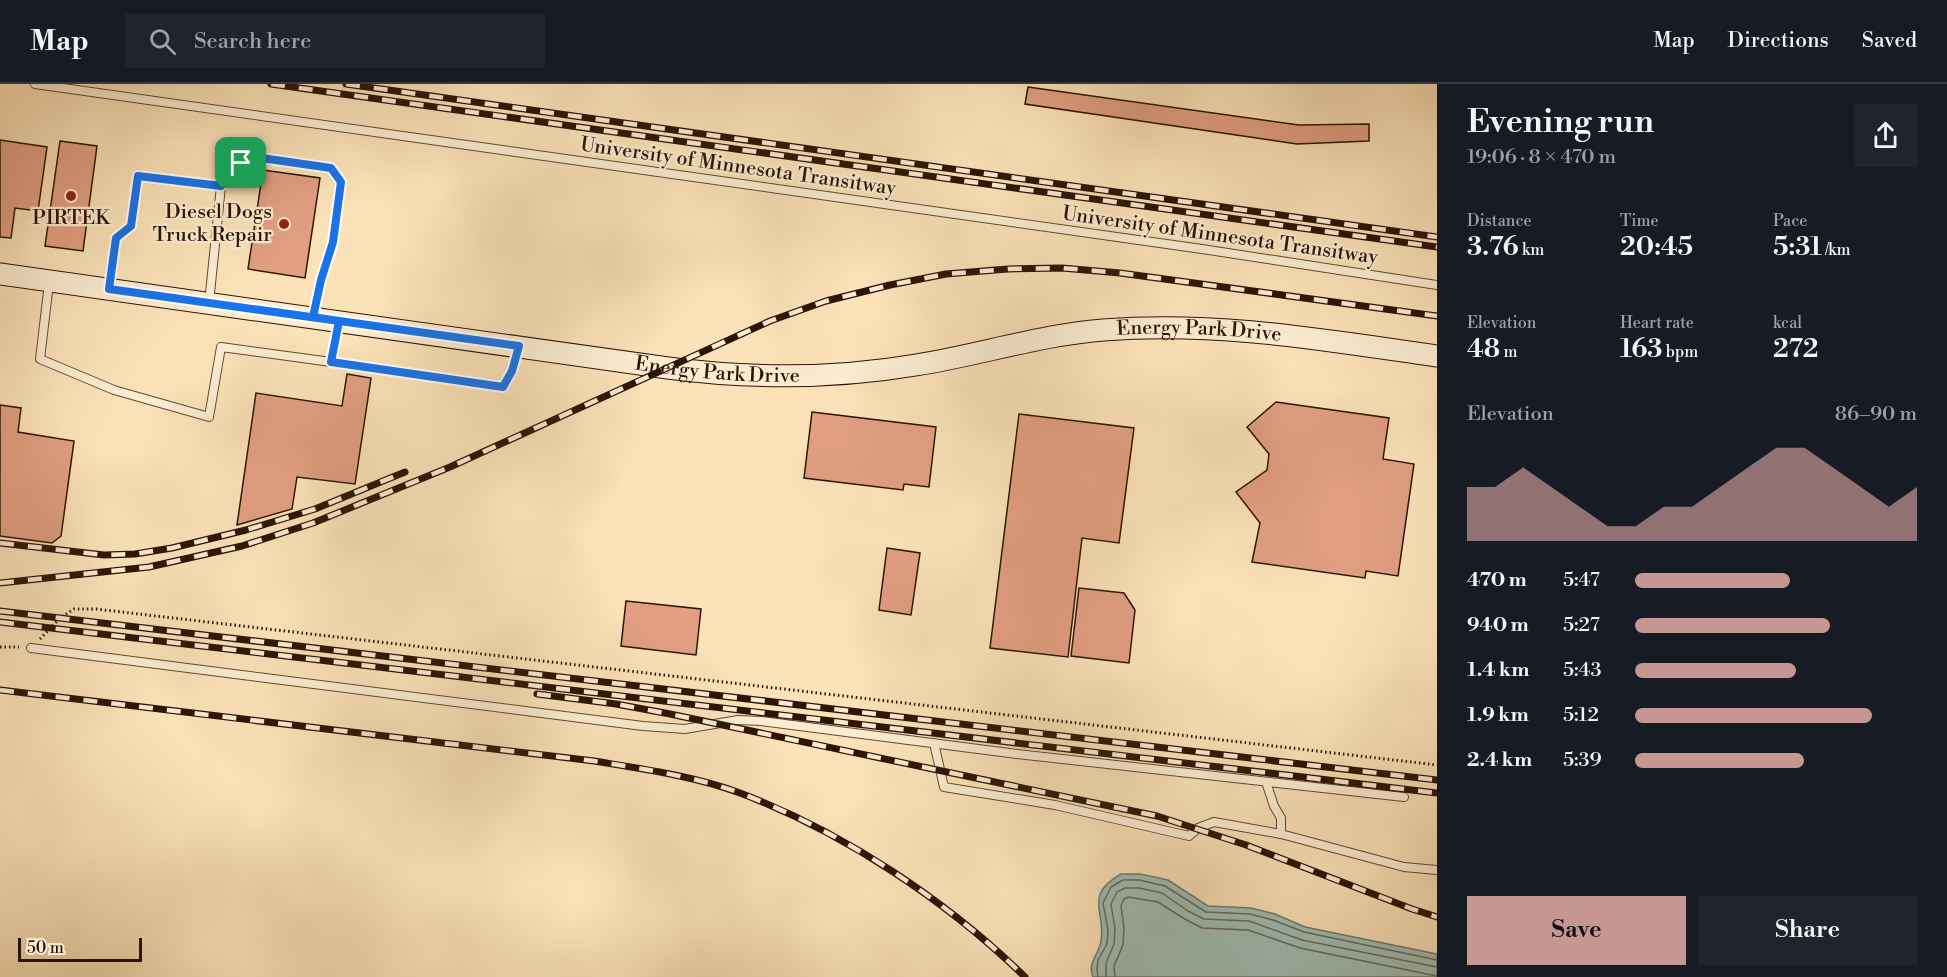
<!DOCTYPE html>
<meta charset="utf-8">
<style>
:root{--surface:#171b24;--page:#20242c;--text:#f1f3f6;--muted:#9ea1a6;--line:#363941;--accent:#c59692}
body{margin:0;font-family:"Libre Bodoni",serif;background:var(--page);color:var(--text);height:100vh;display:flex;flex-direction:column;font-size:22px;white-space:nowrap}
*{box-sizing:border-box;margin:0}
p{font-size:20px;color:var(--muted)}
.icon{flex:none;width:33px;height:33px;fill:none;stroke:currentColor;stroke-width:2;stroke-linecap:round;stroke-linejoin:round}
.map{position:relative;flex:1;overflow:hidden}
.details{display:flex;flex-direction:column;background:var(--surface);width:510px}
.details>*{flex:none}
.scale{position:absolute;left:18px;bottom:15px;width:124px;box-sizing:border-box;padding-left:6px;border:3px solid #2c1405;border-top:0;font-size:16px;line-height:21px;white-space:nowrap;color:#2c1405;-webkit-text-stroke:4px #fcecd1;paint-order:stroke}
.pin{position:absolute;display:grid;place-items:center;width:51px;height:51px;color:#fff;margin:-26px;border-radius:12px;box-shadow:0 3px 9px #0006}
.round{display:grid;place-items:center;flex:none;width:63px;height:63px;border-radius:0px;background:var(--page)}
.summary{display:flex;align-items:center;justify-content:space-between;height:102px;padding:0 30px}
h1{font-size:33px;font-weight:600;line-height:45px}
.stats{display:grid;grid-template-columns:repeat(3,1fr);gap:9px;height:102px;padding:6px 30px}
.stats div{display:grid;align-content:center}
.stats b{font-size:26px;font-weight:600}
.stats small{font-size:16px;font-weight:400}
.stats p{font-size:16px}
.chart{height:168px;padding:12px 30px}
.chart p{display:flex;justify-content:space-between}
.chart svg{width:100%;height:108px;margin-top:6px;fill:var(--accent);opacity:.7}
.button{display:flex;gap:12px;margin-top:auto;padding:12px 30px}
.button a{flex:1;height:69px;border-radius:0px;background:var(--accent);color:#111;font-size:24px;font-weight:600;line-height:69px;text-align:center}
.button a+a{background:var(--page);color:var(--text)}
ul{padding:0 30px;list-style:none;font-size:20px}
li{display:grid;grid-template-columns:96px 72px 1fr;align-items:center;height:45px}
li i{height:15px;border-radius:8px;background:var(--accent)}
header{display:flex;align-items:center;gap:36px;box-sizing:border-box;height:84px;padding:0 30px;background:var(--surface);border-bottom:2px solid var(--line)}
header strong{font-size:28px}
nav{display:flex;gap:33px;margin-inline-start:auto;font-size:21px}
.search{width:420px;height:54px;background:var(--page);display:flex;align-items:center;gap:15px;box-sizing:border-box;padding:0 21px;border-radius:0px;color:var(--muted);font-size:22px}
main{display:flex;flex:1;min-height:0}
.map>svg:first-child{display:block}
</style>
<header>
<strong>Map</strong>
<div class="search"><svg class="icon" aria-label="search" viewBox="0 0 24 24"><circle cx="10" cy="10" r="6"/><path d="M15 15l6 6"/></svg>Search here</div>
<nav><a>Map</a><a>Directions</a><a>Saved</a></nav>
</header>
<main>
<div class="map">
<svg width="1437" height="893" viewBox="0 0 1437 893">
<rect width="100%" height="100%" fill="#fbe2b8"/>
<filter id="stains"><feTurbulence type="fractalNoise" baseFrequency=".00333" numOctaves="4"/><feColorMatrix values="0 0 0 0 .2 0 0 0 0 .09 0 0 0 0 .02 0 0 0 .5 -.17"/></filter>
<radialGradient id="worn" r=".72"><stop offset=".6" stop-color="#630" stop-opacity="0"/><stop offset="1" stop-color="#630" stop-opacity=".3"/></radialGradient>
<path fill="#9fbdb4" stroke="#71796e" stroke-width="1.5" d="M1121,790H1140L1168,796L1208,822L1251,824L1275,830L1305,843L1437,870V893H1093C1087,878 1099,871 1101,857C1106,826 1083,812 1121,790Z"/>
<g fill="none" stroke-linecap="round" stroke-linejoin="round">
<g stroke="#66685c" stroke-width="1.5">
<polyline points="1098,893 1097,886 1098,876 1107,860 1108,846 1103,819 1111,803 1123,796 1139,796 1165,802 1206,828 1250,830 1273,836 1304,848 1437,876"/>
<polyline points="1106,893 1106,879 1114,860 1115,845 1111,820 1117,808 1125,804 1139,804 1162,809 1188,827 1204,835 1249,837 1302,856 1437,883"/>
<polyline points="1115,893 1114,882 1123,861 1124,844 1121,822 1124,815 1128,813 1158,818 1183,834 1202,844 1248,846 1300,864 1437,892"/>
</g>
</g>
<g fill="#e29f82" stroke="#2c1405" stroke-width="1.5">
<polygon points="1028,3 1299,41 1369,40 1369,57 1297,60 1025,20"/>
<polygon points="0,56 47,63 38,127 15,124 11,154 0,153"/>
<polygon points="60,57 97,62 83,167 45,162"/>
<polygon points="263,86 320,94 305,194 248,185"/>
<polygon points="347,290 371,294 355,400 297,393 292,425 237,441 256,309 342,322"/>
<polygon points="1276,318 1389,334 1383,375 1414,380 1398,492 1366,487 1365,494 1252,478 1260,439 1236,408 1267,386 1269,370 1247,343"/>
<polygon points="0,321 21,324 18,348 74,357 61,452 52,459 0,452"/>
<polygon points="812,328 936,343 929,403 904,400 903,406 804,394"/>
<polygon points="1019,330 1134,344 1119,459 1082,454 1068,573 990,564"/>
<polygon points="887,464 920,469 911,531 879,526"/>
<polygon points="1079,504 1124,509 1135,526 1129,579 1071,572"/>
<polygon points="626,517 701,525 696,571 621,562"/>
</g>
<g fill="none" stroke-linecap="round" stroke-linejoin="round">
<g stroke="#604832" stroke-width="10">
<g id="lane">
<polyline points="35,0 1202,165 1437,201"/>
<polyline points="221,102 241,79 254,73 331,84 341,98 333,158 321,196 313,232"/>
<polyline points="49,199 40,275 114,306 209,333 221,263 331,278 339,238"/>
<polyline points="109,203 116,154 131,142 138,92 221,102 209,219"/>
<polyline points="331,278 503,303 512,287 518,266"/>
<polyline points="31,564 643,642 685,645 738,636 761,637 1017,670 1404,713"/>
<polyline points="934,659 944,703 1055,721 1189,752 1198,744 1214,738 1281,750"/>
<polyline points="1266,698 1274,722 1281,734 1281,750 1404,783 1437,786"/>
</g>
</g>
<g stroke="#2c1405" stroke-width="23">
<g id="secondary">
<path id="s1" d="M0,190L668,284C751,295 833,295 916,281C979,271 1040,251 1103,246C1218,237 1324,256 1437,272"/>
</g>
</g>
<g stroke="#2c1405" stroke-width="3" stroke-dasharray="1.5 3" stroke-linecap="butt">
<polyline points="40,555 60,534 74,525 96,525 1437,681"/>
<polyline points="0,563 19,563"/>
</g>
<use href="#lane" stroke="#fcecd1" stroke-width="8"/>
<use href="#secondary" stroke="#fcecd1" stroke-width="21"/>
<g stroke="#2c1405" stroke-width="7">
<g id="rail">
<polyline points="271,0 1437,163"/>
<polyline points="346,0 1437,153"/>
<polyline points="0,459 104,471 135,470 172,464 246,446 315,425 405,388"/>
<polyline points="0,499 149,483 242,462 313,439 450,383 770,237 826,217 890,201 946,190 1008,185 1062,184 1120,189 1437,232"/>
<polyline points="0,527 1437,696"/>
<polyline points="0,538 1437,709"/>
<path d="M0,606L594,677C643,685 694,692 740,709C843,748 946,816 1025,893"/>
<polyline points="537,610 616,620 670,630 1157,732 1246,761 1412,825 1437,833"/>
</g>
</g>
<use href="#rail" stroke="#fcecd1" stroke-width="4.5" stroke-dasharray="14" stroke-linecap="butt"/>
</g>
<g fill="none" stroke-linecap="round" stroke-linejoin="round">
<g stroke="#fff" stroke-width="12">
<path id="route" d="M241,79L221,102L138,92L131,142L116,154L109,205C245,224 382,243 519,262L512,287L503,303L331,278L339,237L313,233L321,196L333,158L341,98L331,84L254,73L241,79"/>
</g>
<use href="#route" stroke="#1a73e8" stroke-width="8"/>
</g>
<g fill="#8f2418" stroke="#fcecd1" stroke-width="2">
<circle cx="71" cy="112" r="6"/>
<circle cx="284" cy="140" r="6"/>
</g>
<g text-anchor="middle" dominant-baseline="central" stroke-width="4.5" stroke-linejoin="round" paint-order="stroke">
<g font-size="20" fill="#2c1405" stroke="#fcecd1">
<text transform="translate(738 83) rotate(8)">University of Minnesota Transitway</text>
<text transform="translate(1220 152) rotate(8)">University of Minnesota Transitway</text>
<text stroke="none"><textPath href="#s1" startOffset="1210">Energy Park Drive</textPath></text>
<text stroke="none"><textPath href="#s1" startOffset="724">Energy Park Drive</textPath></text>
</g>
<g font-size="20" fill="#2c1405" stroke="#fcecd1" text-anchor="end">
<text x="272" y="128">Diesel Dogs<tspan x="272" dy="23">Truck Repair</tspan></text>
<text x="71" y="134" text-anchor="middle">PIRTEK</text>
</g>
</g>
<rect width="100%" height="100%" filter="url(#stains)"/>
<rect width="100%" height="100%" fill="url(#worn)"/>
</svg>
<div class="scale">50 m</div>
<div class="pin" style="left:241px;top:79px;background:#1e9e55"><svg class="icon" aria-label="arrive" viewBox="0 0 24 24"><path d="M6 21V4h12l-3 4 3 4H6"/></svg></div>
</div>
<section class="details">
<div class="summary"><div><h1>Evening run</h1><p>19:06 · 8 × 470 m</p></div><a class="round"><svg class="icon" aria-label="share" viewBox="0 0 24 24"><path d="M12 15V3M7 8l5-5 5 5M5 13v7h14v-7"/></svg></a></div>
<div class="stats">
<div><p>Distance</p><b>3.76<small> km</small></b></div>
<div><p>Time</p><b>20:45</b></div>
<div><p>Pace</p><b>5:31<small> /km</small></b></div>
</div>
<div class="stats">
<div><p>Elevation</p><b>48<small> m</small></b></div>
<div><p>Heart rate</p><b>163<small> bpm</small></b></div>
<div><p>kcal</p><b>272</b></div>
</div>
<div class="chart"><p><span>Elevation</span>86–90 m</p>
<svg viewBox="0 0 160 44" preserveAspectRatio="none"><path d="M0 44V22L10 22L20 14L30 22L40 30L50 38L60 38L70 30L80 30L90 22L100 14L110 6L120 6L130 14L140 22L150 30L160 22V44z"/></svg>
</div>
<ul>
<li><b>470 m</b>5:47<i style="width:55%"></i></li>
<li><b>940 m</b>5:27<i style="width:69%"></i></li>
<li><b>1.4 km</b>5:43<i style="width:57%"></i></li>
<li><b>1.9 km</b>5:12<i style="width:84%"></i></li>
<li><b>2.4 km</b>5:39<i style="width:60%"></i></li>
</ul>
<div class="button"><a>Save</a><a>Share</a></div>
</section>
</main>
